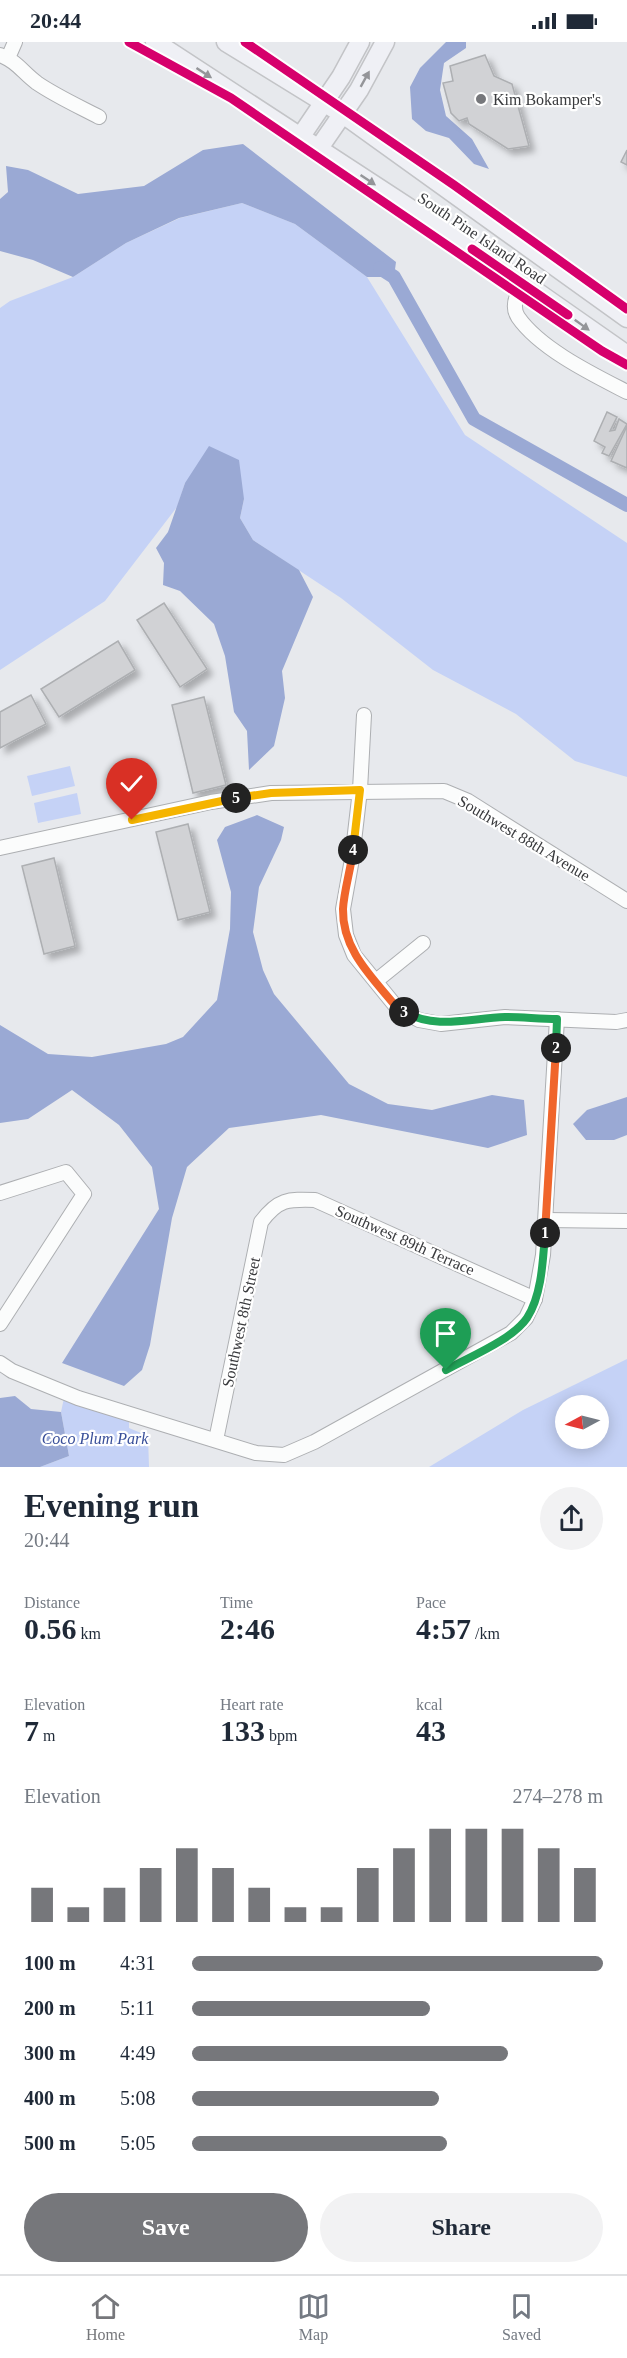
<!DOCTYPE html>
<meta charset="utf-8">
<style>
:root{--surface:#fff;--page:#f2f2f3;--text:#1f2937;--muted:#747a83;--line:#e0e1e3;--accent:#76777b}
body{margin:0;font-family:Georgia,serif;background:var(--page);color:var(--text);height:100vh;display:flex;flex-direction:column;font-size:22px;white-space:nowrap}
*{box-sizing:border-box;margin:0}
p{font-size:20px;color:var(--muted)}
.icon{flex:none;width:33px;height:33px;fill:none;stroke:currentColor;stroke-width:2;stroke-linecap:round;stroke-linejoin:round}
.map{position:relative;height:1425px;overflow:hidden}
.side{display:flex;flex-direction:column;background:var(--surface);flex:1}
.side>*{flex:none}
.needle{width:39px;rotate:263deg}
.controls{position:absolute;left:555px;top:1353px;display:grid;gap:12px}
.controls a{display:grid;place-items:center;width:54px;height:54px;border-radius:50%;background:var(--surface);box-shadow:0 3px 15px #0003;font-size:30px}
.pin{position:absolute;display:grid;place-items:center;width:51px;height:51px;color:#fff;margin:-62px -26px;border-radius:50% 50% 50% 0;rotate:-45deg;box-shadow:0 0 6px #0007}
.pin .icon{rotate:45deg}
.km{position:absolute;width:30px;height:30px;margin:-15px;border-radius:50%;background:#222;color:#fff;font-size:16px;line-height:30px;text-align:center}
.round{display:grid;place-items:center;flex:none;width:63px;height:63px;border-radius:32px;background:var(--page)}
.head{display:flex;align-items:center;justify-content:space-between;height:102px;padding:0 24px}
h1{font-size:33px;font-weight:700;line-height:45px}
.stats{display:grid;grid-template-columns:repeat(3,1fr);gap:9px;height:102px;padding:6px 24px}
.stats div{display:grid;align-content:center}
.stats b{font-size:30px;font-weight:700}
.stats small{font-size:16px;font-weight:400}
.stats p{font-size:16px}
.chart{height:168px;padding:12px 24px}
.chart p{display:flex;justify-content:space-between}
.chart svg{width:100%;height:108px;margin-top:6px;stroke:var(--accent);stroke-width:6}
.button{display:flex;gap:12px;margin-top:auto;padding:12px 24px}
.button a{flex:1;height:69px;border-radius:36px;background:var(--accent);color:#fff;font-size:24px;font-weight:700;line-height:69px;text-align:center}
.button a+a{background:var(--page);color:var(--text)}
ul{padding:0 24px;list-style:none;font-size:20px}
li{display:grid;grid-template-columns:96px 72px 1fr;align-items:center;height:45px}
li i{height:15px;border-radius:8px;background:var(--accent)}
.status{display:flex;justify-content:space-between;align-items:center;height:42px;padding:0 30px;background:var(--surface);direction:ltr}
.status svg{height:16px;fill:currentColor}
.tab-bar{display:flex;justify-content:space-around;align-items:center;height:84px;border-top:2px solid var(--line);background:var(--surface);font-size:16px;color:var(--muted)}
.tab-bar a{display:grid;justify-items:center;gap:3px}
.tab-bar .current{color:var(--accent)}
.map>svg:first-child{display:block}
</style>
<div class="status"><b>20:44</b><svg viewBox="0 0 49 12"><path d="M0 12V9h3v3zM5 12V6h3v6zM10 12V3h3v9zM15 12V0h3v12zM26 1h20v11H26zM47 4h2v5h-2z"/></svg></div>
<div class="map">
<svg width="627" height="1425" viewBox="0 0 627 1425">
<defs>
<filter id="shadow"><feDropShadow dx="5.5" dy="5.5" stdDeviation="3" flood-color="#0004"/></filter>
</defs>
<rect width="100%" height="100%" fill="#e7e9ed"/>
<g fill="#c5d2f6" fill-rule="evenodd">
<polygon points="242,161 295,182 367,235 465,393 627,501 627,735 575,719 516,672 433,628 341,556 253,498 240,476 244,457 185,441 177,465 105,559 0,628 0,266 10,259 73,235 126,201 180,176"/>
<polygon points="70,724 75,744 32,754 27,734"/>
<polygon points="77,751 81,772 38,781 34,761"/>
<path d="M627,1317V1425H429L523,1368ZM566,1364H598V1396H566Z"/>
<polygon points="64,1356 129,1377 129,1386 148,1394 149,1425 40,1425 69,1414 61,1370"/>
</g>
<g fill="#9aa9d4">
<polygon points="466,0 466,6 444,21 440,48 446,74 472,97 489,127 474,122 449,96 426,89 412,77 410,45 420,26 446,0"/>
<polygon points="243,102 396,220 394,235 367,235 295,182 242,161 179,176 126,201 73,235 33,218 0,209 0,157 8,150 6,124 28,128 78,152 144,144 203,108"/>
<polygon points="209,404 239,418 244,457 240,476 253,498 299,528 313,555 282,629 285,656 274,704 249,728 247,689 234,670 225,614 214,582 180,549 163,543 164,521 156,506 168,490 185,441"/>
<polygon points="257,773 284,785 281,798 259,845 253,890 263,928 274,952 349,1042 388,1062 432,1068 492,1053 524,1058 527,1093 488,1106 321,1073 229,1086 187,1125 172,1176 150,1303 142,1328 124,1344 62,1321 159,1167 152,1125 119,1083 72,1048 28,1077 0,1081 0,983 48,1012 92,1015 166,1002 183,995 217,958 230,887 231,850 217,798 225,785"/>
<polygon points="627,1055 627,1093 614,1098 586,1098 573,1082 587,1068"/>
<polygon points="15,1354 31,1367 61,1370 69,1414 40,1425 0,1425 0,1356"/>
</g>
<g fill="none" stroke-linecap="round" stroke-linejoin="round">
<polyline stroke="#9aa9d4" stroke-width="14" points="380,226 394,235 474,377 627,463"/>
</g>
<g fill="#d1d2d5" stroke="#adafb2" stroke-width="1.5" filter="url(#shadow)">
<polygon points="485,13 494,34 512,42 529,104 508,107 469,82 467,76 459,79 451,71 443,41 453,39 450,24"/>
<polygon points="627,108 627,123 621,120"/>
<polygon points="607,370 617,375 610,389 615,388 619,377 627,382 609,414 602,411 605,405 594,399"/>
<polygon points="627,384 627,426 611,419"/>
<polygon points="164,561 207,627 180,645 137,578"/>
<polygon points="118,599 135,628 59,675 41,647"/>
<polygon points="31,653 46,682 0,706 0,670"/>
<polygon points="204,655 226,743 193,751 172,663"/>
<polygon points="188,782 210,870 178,878 156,790"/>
<polygon points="54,816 75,904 44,912 22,824"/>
</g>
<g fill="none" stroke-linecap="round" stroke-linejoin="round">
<g stroke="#adafb2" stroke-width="16">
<g id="minor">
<path d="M0,13C18,20 22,30 37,41C56,54 78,64 99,75"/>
<polyline points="8,16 15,0"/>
<path d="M524,241C517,251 511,264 518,275C540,307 594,333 627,350"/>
<polyline points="364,673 360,748 352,817 343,867 346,893 354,913 398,967 419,978 441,982 505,975 616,980 627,978"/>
<polyline points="0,806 211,760 271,751 444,749 468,759 627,859"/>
<polyline points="376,939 423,901"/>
<polyline points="0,1151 66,1130 84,1152 0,1282"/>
<polyline points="546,1178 627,1179"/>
<polyline points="0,1321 12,1329 78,1356 256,1411 284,1413 314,1400 511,1291 526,1276 535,1257 543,1213 557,977"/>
<path d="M216,1398L261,1180C278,1157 288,1157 315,1158L535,1257"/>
</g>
</g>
<g stroke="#c3c4c7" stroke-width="21">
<g id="major">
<polyline points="155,0 524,241 627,313"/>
<polyline points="226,0 343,72 627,276"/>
<polyline points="301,94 341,35 360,0"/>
<polyline points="319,106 359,48 385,0"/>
</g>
</g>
<use href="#minor" stroke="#fbfcfc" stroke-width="14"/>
<use href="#major" stroke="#eff0f5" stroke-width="18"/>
<g stroke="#fff" stroke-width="13">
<g id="cycleway">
<polyline points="129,0 231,56 602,309 627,323"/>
<polyline points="245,0 454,143 627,267"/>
<polyline points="472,207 568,273"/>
</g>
</g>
<use href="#cycleway" stroke="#d6006c" stroke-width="9"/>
</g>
<defs><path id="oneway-solid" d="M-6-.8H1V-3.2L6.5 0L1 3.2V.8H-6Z" transform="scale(1.5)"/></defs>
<g fill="#949599">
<use href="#oneway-solid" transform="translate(204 31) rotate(33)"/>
<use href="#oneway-solid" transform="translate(365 37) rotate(-61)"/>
<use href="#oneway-solid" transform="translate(368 138) rotate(34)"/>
<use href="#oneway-solid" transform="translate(582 283) rotate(36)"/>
</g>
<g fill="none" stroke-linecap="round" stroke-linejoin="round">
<g stroke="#fff" stroke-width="12">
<path id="split-1" d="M446,1328C469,1315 512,1298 527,1276C542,1253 543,1217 545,1191"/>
</g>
<g stroke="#fff" stroke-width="12">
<polyline id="split-2" points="545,1191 556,1006"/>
</g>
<g stroke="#fff" stroke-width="12">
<path id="split-3" d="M404,970C437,988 470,976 505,975C522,975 540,977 557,977L556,1006"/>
</g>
<g stroke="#fff" stroke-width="12">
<path id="split-4" d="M353,808C351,827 344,848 343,867C342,909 374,937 398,967L404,970"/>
</g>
<g stroke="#fff" stroke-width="12">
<polyline id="split-5" points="236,756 271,751 360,748 353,808"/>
</g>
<g stroke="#fff" stroke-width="12">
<polyline id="split-6" points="132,778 236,756"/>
</g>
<use href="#split-1" stroke="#22a559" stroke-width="8"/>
<use href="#split-2" stroke="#f0652b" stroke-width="8"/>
<use href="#split-3" stroke="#22a559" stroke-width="8"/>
<use href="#split-4" stroke="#f0652b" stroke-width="8"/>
<use href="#split-5" stroke="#f5b400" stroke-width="8"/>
<use href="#split-6" stroke="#f5b400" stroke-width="8"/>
</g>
<circle fill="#76777b" stroke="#fff" stroke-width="2" cx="481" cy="57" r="6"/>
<g text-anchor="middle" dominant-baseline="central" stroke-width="4.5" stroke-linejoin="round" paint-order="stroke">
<g font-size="16" fill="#393a3d" stroke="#fff" text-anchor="start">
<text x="493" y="57">Kim Bokamper's</text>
</g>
<g font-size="16" fill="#393a3d" stroke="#fff">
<text transform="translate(482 196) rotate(34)">South Pine Island Road</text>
<text transform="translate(524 796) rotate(31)">Southwest 88th Avenue</text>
<text transform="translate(405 1198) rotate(24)">Southwest 89th Terrace</text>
<text transform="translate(241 1280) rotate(-78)">Southwest 8th Street</text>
</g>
<g font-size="16" font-style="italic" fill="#394f99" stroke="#fff">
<text x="95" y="1396">Coco Plum Park</text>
</g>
</g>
</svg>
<div class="controls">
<a><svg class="needle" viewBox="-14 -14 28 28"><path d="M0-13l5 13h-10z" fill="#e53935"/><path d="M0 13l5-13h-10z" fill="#747a83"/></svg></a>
</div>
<div class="pin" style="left:446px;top:1328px;background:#1e9e55"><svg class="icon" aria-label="arrive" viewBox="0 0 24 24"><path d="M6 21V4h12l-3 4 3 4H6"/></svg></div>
<div class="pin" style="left:132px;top:778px;background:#d93025"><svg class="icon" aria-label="check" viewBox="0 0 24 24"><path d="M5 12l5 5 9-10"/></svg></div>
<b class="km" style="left:545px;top:1191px">1</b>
<b class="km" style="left:556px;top:1006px">2</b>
<b class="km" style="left:404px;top:970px">3</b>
<b class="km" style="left:353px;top:808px">4</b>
<b class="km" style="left:236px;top:756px">5</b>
</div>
<section class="side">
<div class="head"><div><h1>Evening run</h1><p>20:44</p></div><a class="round"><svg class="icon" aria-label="share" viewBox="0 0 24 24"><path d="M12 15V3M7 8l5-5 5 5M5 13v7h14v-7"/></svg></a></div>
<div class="stats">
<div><p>Distance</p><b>0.56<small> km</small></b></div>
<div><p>Time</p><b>2:46</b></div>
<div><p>Pace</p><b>4:57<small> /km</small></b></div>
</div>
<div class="stats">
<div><p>Elevation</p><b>7<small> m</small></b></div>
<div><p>Heart rate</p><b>133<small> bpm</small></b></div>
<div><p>kcal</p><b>43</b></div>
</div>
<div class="chart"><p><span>Elevation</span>274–278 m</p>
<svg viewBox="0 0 160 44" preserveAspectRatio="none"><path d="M5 44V30M15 44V38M25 44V30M35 44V22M45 44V14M55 44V22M65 44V30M75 44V38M85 44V38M95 44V22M105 44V14M115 44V6M125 44V6M135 44V6M145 44V14M155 44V22"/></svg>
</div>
<ul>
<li><b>100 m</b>4:31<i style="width:100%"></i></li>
<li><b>200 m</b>5:11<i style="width:58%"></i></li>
<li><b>300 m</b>4:49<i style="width:77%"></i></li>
<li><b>400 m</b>5:08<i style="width:60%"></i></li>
<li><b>500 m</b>5:05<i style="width:62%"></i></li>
</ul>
<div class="button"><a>Save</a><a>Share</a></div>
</section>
<nav class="tab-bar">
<a class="current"><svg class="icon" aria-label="home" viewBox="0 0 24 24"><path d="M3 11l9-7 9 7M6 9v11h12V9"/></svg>Home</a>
<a><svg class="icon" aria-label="map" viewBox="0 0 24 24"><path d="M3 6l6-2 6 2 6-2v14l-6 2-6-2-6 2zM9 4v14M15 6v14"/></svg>Map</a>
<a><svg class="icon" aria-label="saved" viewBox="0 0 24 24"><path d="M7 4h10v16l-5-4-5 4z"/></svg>Saved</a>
</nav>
